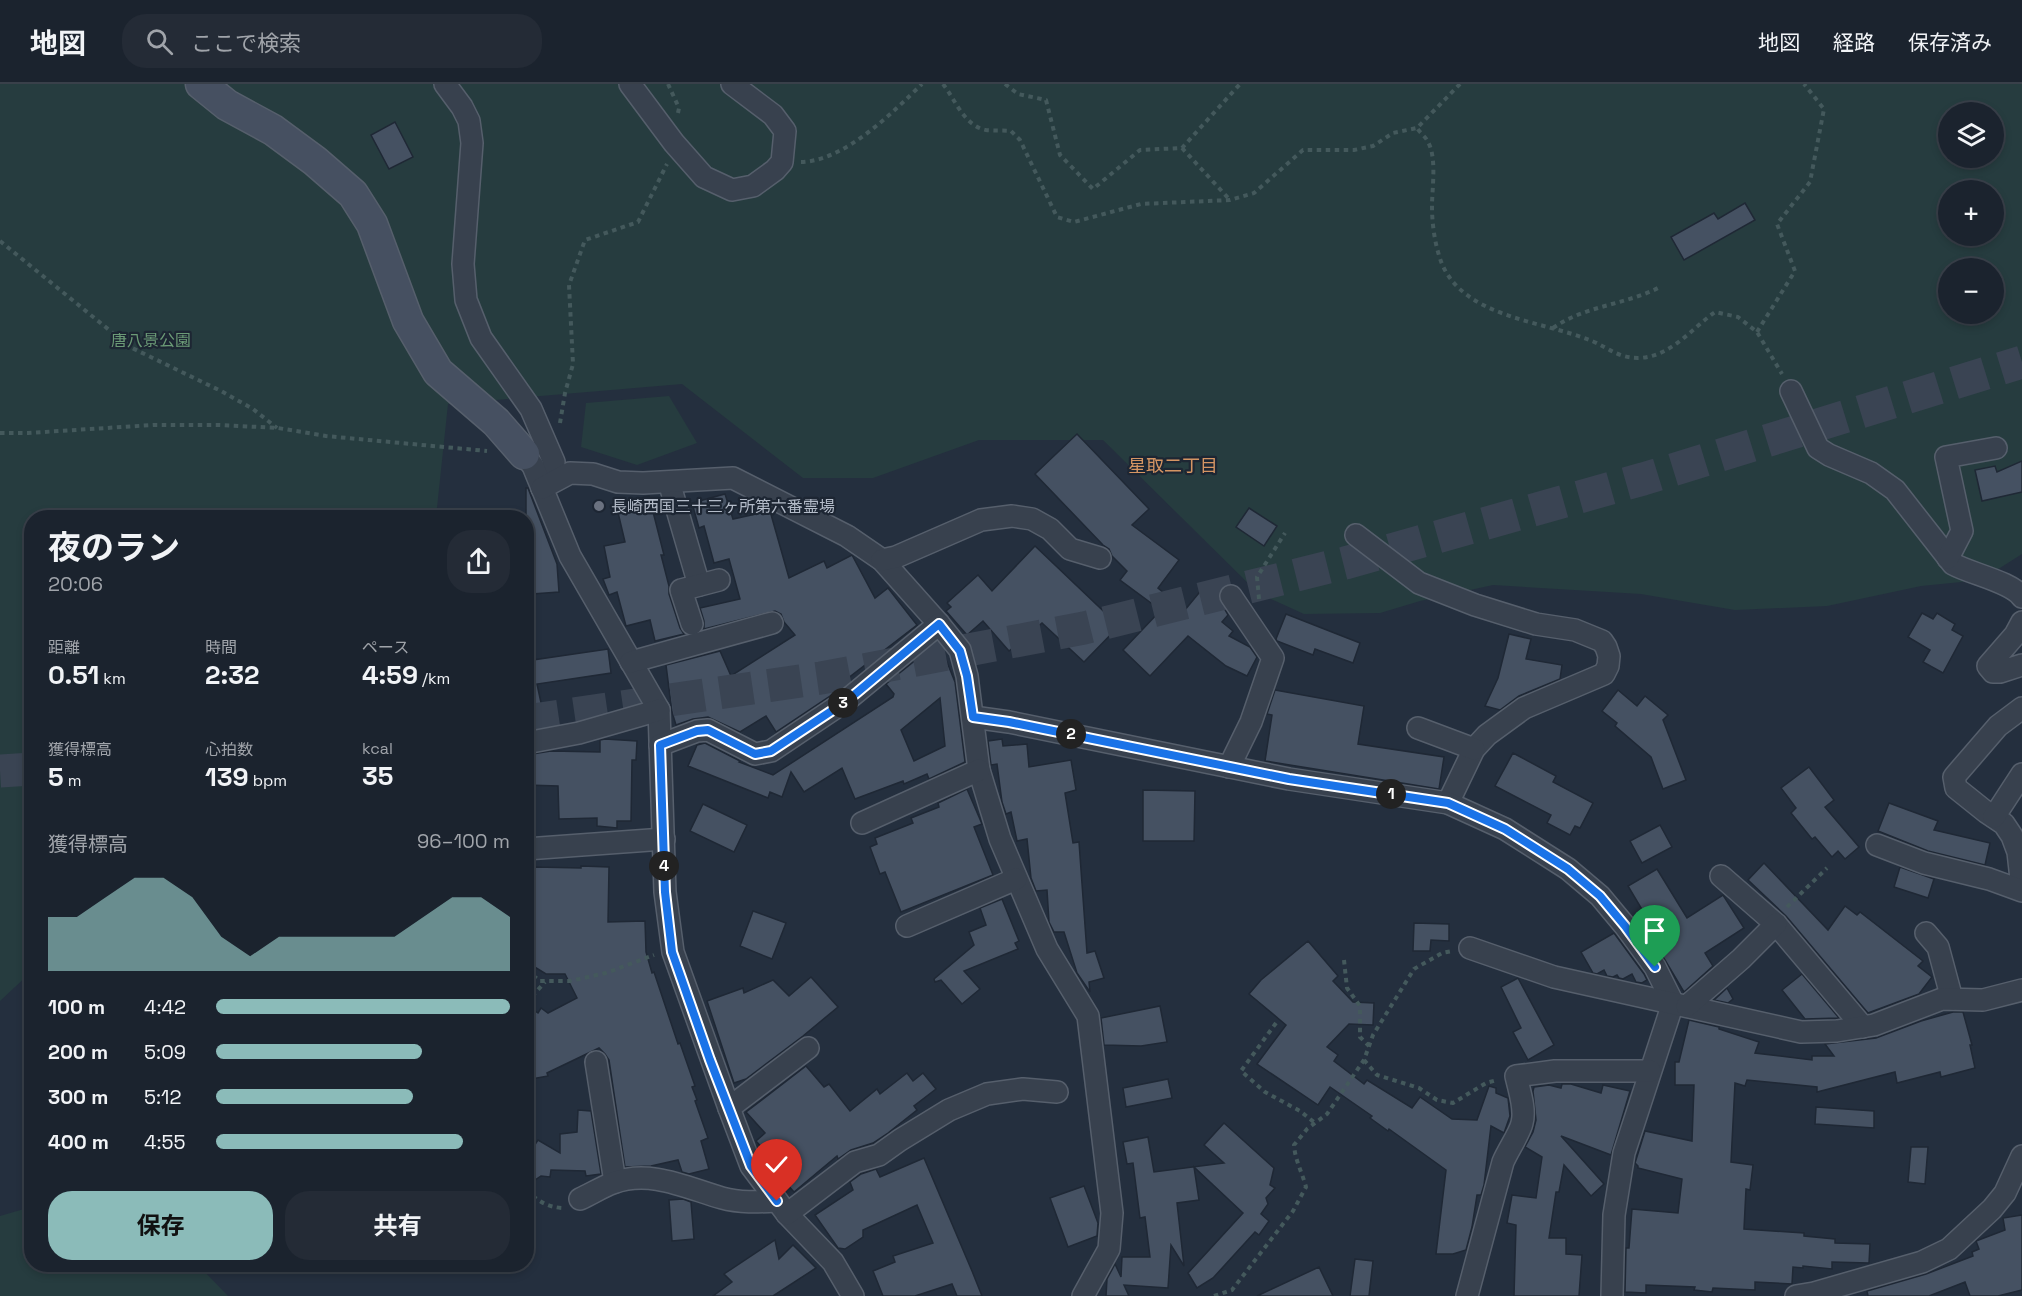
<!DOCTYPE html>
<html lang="ja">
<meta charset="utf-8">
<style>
:root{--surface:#1b232e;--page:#242b36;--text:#f1f3f6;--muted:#a0a4aa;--line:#39404a;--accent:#8bbbb9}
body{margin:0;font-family:"Space Grotesk","Noto Sans JP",sans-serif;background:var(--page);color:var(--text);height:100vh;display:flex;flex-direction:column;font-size:22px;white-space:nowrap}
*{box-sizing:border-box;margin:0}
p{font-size:20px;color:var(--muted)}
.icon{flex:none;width:33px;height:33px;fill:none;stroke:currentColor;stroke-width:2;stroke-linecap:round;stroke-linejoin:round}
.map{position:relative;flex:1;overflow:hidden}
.panel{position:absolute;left:24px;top:426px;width:510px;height:762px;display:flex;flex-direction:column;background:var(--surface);border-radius:24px;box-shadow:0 3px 9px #0003,0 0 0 2px var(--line)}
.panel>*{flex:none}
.fabs{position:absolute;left:1938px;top:18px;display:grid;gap:12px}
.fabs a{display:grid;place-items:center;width:66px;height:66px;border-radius:50%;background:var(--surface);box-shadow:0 3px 9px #0003,0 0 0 2px var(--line);font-size:30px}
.pin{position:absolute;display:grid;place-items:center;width:51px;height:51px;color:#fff;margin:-62px -26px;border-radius:50% 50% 50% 0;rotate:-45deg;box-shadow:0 0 6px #0007}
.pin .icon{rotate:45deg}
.km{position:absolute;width:30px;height:30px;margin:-15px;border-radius:50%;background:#222;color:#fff;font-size:16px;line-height:30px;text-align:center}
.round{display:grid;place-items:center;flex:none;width:63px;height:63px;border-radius:24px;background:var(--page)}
.head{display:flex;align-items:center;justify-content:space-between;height:102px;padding:0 24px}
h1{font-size:33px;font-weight:700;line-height:45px}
.metrics{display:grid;grid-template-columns:repeat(3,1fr);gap:9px;height:102px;padding:6px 24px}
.metrics div{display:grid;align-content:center}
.metrics b{font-size:26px;font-weight:700}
.metrics small{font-size:16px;font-weight:400}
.metrics p{font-size:16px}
.chart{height:168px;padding:12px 24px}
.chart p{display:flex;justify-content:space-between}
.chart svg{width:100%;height:108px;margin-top:6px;fill:var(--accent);opacity:.7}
.action{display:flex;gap:12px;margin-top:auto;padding:12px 24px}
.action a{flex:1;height:69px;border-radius:24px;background:var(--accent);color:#111;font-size:24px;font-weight:700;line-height:69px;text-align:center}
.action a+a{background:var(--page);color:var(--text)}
ul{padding:0 24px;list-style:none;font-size:20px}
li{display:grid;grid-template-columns:96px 72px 1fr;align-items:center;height:45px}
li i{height:15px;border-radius:8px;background:var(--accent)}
header{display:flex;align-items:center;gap:36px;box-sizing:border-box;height:84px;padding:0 30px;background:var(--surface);border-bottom:2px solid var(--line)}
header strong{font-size:28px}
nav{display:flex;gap:33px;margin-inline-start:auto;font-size:21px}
.search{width:420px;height:54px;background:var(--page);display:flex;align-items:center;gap:15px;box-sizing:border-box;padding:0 21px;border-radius:24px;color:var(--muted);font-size:22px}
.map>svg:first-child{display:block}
</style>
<header>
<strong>地図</strong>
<div class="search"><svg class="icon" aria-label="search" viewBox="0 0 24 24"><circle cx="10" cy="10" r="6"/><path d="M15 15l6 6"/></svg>ここで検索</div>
<nav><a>地図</a><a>経路</a><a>保存済み</a></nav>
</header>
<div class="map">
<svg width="2022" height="1212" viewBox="0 0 2022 1212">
<rect width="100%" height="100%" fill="#242f3e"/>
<g fill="#263c3f" fill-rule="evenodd">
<path d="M0,0H2022V470L1981,496L1921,502L1827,522L1735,526L1641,510L1493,501L1420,517L1380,529L1304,530L1258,509L1103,356H979L873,394H803L682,300L448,320L436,433L32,434L31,888L0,917ZM1948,28H1994V74H1948ZM1948,106H1994V152H1948ZM1948,184H1994V230H1948Z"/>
<polygon points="669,312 697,359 637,381 581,363 586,319"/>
<polygon points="31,1123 32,1180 198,1181 228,1212 0,1212 0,1132"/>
</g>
<g fill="#455162" stroke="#1f2835" stroke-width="1.5" fill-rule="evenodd">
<polygon points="395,38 413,73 389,85 371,51"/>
<polygon points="1745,119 1755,136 1684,176 1671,153 1714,129 1718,135"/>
<polygon points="1077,350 1149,425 1132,441 1179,476 1158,504 1185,526 1203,504 1220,517 1228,531 1222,538 1233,547 1229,552 1250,563 1257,573 1247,592 1226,582 1188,552 1150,592 1123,566 1159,528 1154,524 1155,522 1120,496 1127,487 1112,472 1109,465 1103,461 1035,390"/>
<polygon points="2022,377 2022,408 1982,417 1975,386 1995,382 1997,388"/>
<polygon points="526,404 528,404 557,480 559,508 532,510 529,471 526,471"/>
<polygon points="725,410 733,435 770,427 789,494 824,477 827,484 852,471 875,514 888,504 917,541 834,605 836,608 776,648 766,632 740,648 708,633 693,635 676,641 672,628 666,581 720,567 731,592 795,551 784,538 781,530 775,527 704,545 704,537 700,524 740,515 729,475 714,479 704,442 699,444 692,419"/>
<polygon points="649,412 664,471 661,471 669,502 669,510 680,544 684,550 655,557 650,536 626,542 617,508 609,511 603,495 610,493 604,462 625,458 616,420"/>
<polygon points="1249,424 1277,442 1264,462 1236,443"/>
<polygon points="1035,462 1119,542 1084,578 1042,539 1009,567 983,537 967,551 946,527 951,523 947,519 978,491 992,507"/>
<polygon points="1922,529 1933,535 1937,529 1955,540 1952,546 1963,552 1943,589 1923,578 1930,566 1908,553"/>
<polygon points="1286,530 1360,559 1353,579 1315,565 1313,571 1277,557 1276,555"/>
<polygon points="1509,550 1531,555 1526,575 1562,581 1560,595 1519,612 1500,626 1485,622 1498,594"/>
<path d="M940,561L955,598L965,678L929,695L927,690L904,700L903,697L855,715L842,684L804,708L791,688L782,713L770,708L768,714L688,682L697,661L705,659L740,677L739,678L773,691L893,613L894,610L886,600L922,571L936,565L935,562ZM940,614L945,662L914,677L901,646Z"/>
<polygon points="608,565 611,589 537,600 546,642 526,646 526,577"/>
<polygon points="1275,606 1364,622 1358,660 1444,673 1439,705 1265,677 1272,631 1267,630"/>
<polygon points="1618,606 1637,622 1645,612 1668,631 1663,636 1686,696 1663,705 1651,673 1615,642 1617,639 1602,627"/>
<polygon points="605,655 637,657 636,676 632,676 631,737 617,737 617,744 597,742 597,734 559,735 558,702 526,701 526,671 551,667 600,668 600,656"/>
<polygon points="1002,655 1003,662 1027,660 1029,683 1071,676 1076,706 1065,709 1073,759 1079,758 1087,869 1095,867 1104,894 1089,898 1090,908 1077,889 1064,848 1054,848 1049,838 1047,806 1036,807 1031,794 1027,755 1017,757 1011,728 1006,730 1002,718 997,680 991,681 988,657"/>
<polygon points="1513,669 1556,692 1553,698 1593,719 1580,744 1575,742 1570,751 1547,739 1551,731 1495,702"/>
<polygon points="1809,683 1834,716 1825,723 1859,763 1845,775 1838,767 1832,773 1815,753 1812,755 1791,729 1796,724 1781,704"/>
<polygon points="967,705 982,740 974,743 993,791 901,828 885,788 880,790 870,763 877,760 875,754 913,739 911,734 939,723 938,719"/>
<polygon points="1143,706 1195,707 1194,757 1143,757"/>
<polygon points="1889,719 1938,737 1934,746 1990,759 1985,781 1928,767 1878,747"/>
<polygon points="703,720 747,741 734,768 690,747"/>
<polygon points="1660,741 1672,763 1642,779 1630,757"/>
<polygon points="1764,779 1828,846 1845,822 1857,831 1860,828 1923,877 1918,882 1932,893 1919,910 1868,929 1786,832 1748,796"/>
<polygon points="581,782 609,783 608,838 645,837 646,868 652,889 654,888 678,960 680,959 695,1002 692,1003 697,1016 695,1017 708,1054 701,1057 709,1085 689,1090 682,1088 678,1076 651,1082 625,1083 609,976 605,970 599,964 547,989 548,992 526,996 526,921 538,929 541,924 548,929 577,914 565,890 546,890 533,882 535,845 529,845 528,819 535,818 535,783 581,784"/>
<polygon points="1900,783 1934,795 1928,814 1894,803"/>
<polygon points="1657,785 1687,834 1723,811 1744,844 1705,869 1713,882 1684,908 1665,876 1645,848 1653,844 1628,802"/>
<polygon points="1002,815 1019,857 1015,859 1018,865 964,887 980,905 962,920 941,896 935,898 934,895 974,861 969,848 986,841 980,824"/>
<polygon points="753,827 786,839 772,875 740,862"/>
<polygon points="1414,839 1449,840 1449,857 1431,856 1430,867 1413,867"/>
<polygon points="1614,849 1644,890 1647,896 1642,899 1636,898 1632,890 1623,895 1619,894 1617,891 1613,893 1607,892 1604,886 1597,890 1593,889 1581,868"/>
<polygon points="1308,857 1338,892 1333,897 1353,918 1374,919 1373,941 1349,940 1327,963 1338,971 1334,977 1364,1000 1367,996 1412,1024 1420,1013 1452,1035 1477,1036 1489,1002 1496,1004 1496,1009 1508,1014 1510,1032 1504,1049 1491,1042 1484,1101 1481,1111 1477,1111 1472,1143 1466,1166 1453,1170 1436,1170 1446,1086 1389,1045 1388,1047 1370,1034 1372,1032 1330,1003 1318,1021 1257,980 1286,941 1249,910 1261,896"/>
<polygon points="1802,890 1839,934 1805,935 1782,906"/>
<polygon points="811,893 838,923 803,952 746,995 734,999 707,917 743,904 744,909 773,896 789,912"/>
<polygon points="1518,894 1554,961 1528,976 1513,948 1521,944 1501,903"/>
<polygon points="1727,904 1733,915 1728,919 1714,916"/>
<polygon points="1160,922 1167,958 1141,962 1104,961 1101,934"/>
<polygon points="1953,928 1963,928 1972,961 1970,961 1975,984 1941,993 1940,988 1897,999 1895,988 1817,1008 1817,1003 1747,996 1745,1002 1735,999 1731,1078 1753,1081 1750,1106 1746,1105 1744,1145 1804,1149 1804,1152 1835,1155 1835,1159 1870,1160 1869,1179 1832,1178 1832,1185 1803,1182 1803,1184 1793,1183 1792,1200 1755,1198 1755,1206 1713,1204 1712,1208 1694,1206 1695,1203 1646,1201 1646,1209 1625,1208 1626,1164 1629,1164 1632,1125 1678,1129 1682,1095 1638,1084 1638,1082 1635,1079 1645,1047 1692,1057 1694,1001 1675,1001 1675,978 1679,978 1689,936 1719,943 1719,945 1759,958 1755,969 1812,976 1812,972 1834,972 1825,960 1876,954 1921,937"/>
<polygon points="806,982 824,1003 829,1000 850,1027 877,1005 880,1010 907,989 913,997 923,989 936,1005 914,1022 917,1026 888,1049 873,1059 851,1066 838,1075 837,1072 794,1108 770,1081 774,1077 756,1057 765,1049 746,1028"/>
<polygon points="1168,995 1172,1014 1126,1023 1123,1004"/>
<polygon points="1562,1000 1571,1000 1601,1009 1603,1001 1630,1007 1611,1071 1561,1052 1604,1100 1591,1112 1564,1081 1559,1108 1556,1108 1549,1154 1566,1154 1566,1170 1582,1171 1579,1212 1514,1212 1516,1141 1507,1139 1512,1111 1536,1114 1542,1073 1525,1063 1533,1048 1536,1036 1533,1007 1534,1003 1549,1001 1561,1004"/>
<polygon points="1816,1023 1874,1027 1874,1044 1815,1040"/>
<polygon points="578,1026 591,1027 601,1090 586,1092 585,1087 551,1086 550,1093 541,1092 526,1102 526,1074 538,1056 560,1069 560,1050 577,1048"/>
<polygon points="1224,1039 1274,1084 1270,1101 1275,1104 1266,1114 1268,1120 1261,1130 1269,1137 1259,1151 1255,1148 1213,1194 1197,1204 1188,1189 1243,1129 1194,1083 1199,1116 1177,1119 1184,1182 1171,1161 1168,1204 1124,1201 1129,1212 1106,1212 1107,1195 1115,1180 1121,1193 1122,1173 1150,1173 1145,1133 1140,1134 1133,1079 1127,1080 1123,1058 1148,1053 1154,1088 1224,1079 1204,1061"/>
<polygon points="1911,1063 1928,1063 1925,1100 1908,1098"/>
<polygon points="924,1074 972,1187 982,1212 957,1212 952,1200 915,1212 883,1212 873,1187 895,1178 893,1172 933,1159 917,1121 863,1146 863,1153 845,1165 838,1164 815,1131 853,1106 850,1098 861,1090 876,1085 880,1093"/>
<polygon points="1084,1102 1098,1139 1097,1152 1068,1163 1050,1114"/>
<polygon points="683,1115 691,1118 694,1155 672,1157 669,1116"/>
<polygon points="2022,1131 2022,1206 1998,1212 1970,1212 1965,1198 1929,1212 1868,1212 1867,1207 1926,1190 1973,1172 1972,1168 1979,1165 1976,1157 2005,1146 2003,1134"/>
<polygon points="775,1156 779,1175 793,1161 816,1184 773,1212 713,1212 732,1198 724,1190"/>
<polygon points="1355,1175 1373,1177 1369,1212 1350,1212"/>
<polygon points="1319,1183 1333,1212 1257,1212"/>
</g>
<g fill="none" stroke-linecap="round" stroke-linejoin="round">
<g stroke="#3a4453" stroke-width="33" stroke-dasharray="33 16" stroke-linecap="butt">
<polyline points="526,637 821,594 1084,544 1345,479 1643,395 2022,278"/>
<polyline points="0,687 32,685"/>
</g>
<g stroke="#565f6c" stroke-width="24">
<g id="street">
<polyline points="445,0 462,23 469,37 472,59 463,180 466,216 481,254 531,325 554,378 551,390 542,404"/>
<polyline points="630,0 674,59 704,93 732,106 753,102 775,86 782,78 785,47 773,31 732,0"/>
<path d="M1791,307L1818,364L1829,371L1871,389L1895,406L1953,480C1971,490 2012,498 2022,513"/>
<polyline points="524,370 533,382 570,472 659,626 665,808 673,868 729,1024 751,1082 787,1130 833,1178 853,1212"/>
<polyline points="669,398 699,501"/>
<polyline points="542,404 570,389 593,390 618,398 643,399 733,394 847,452 882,476 939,540 960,566 967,592 979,686 1000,755 1047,865 1088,932 1112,1129 1109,1165 1083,1212"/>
<polyline points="1356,451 1419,499 1475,521 1536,540 1575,546 1602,557 1606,563 1609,572 1608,582 1604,590 1524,624 1487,651 1474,665 1448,719"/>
<polyline points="1948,474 1962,447 1946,373 1996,364"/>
<polyline points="882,476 896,473 981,436 1012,432 1032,435 1050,445 1070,465 1100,474"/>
<polyline points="2022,538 2015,551 1988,582 1993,588 2000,588 2022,581"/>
<polyline points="692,540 681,506 719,496"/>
<polyline points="631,578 772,539"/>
<polyline points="2022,624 1998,642 1954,693 1956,704 1986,728 2004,740 2012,752 2018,768 2022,804"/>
<polyline points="973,633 1009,638 1289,695 1448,719 1505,745 1568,785 1600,812 1625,842 1655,883 1673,919 1624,1069 1614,1131 1612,1212"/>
<polyline points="1418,644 1474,665"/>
<polyline points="526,659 579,649 659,626"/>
<polyline points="660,661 697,647 708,646 755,670 771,667 847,616 939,540"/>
<polyline points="1229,683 1251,638 1273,574 1231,512"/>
<polyline points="1994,733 2022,690"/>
<polyline points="862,739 979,686"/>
<polyline points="1877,761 1924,779 1989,795 2022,807"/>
<polyline points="526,765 664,755"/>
<polyline points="1721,792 1776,840 1863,943"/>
<polyline points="907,842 1016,795"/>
<polyline points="1926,849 1938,863 1952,915"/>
<polyline points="1470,864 1554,893 1801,948 1837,947 1874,941 1942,915 1983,916 2022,906"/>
<polyline points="1687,922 1741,875 1776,840"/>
<polyline points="596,978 615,1098"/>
<polyline points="729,1024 808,964"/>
<path d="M580,1115C591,1110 602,1103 613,1099C650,1085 687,1104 722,1114C740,1119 758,1118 777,1117"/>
<polyline points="787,1130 855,1078 879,1071 900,1056 949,1026 987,1010 1023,1005 1057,1008"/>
<path d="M1467,1212L1503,1078C1508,1066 1520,1049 1522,1039C1526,1025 1519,1006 1516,992L1555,987H1650"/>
<polyline points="1796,1212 1814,1209 1922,1178 1949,1165 1992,1125 2005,1109 2022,1072"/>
</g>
</g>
<g stroke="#565f6c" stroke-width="33">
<polyline id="secondary" points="201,0 227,21 273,46 315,77 353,110 372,140 408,237 438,288 496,338 524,370"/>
</g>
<g stroke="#44595c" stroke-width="4" stroke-dasharray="4.5 4.5" stroke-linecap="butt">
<polyline points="668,0 679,24 678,29"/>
<path d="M943,0C955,15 964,42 986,46C995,47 1003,46 1011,47L1020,56L1057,133L1074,138L1141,120L1230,116L1254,109L1303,66H1354L1373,62L1393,49L1417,44"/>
<polyline points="1005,0 1018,10 1046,16 1060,71 1093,105 1140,66 1182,64 1240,0"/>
<path d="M1460,0L1417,44C1420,49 1426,53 1428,58C1437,74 1432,104 1432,122C1432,141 1435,162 1442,180C1465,234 1544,237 1592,257C1609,264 1618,274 1638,274C1671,273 1691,245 1715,228L1738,233L1757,248L1782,290"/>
<polyline points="1182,64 1230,116"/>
<path d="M801,78C845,77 893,28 922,0"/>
<polyline points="0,157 130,263 221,307 253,325 277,344"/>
<path d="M1553,244C1584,222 1624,221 1658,204"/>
<polyline points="1757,248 1795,187 1777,140 1810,98 1824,25 1804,0"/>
<polyline points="560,339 565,309 573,280 569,201 585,156 638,138 667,80"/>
<polyline points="0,349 28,349 153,341 220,341 278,344 326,352 487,367"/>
<polyline points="1259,515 1257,493 1285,449"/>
<polyline points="1787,823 1827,784"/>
<polyline points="1344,876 1347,904 1360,922 1360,953 1369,962"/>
<polyline points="526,886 540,897 570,897 606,889 654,871"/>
<polyline points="526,919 545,898"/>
<polyline points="1276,939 1241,987 1265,1008 1300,1027 1315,1039"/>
<polyline points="526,965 529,966"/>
<polyline points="1364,976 1377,991 1419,1004 1437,1016 1453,1019 1486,999 1497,996"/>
<path d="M526,1106C538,1117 547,1123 562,1124"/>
<path d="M1214,1212L1232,1206L1293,1127L1306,1103C1302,1088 1295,1076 1294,1061L1307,1045L1327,1030L1364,976L1373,951L1414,885L1442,869L1452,867"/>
</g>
<use href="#street" stroke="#38414e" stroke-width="21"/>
<use href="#secondary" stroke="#465061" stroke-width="30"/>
</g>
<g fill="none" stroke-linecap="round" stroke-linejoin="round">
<g stroke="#fff" stroke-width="12">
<polyline id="route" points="777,1117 751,1082 710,976 672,868 665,808 660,661 697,647 708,646 755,670 771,667 848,616 939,540 960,567 967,592 973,633 1009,638 1289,695 1448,719 1505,745 1568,785 1600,812 1625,842 1655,883"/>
</g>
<use href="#route" stroke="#1a73e8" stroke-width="8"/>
</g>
<circle fill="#6b7280" stroke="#1d2633" stroke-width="2" cx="599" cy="422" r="6"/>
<g text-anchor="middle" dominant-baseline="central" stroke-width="4.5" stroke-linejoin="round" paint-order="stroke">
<g font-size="16" fill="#6b9a76" stroke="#1d2633">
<text x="151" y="256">唐八景公園</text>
</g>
<g font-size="16" fill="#b4bcc9" stroke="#1d2633" text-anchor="start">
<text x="611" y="422">長崎西国三十三ヶ所第六番霊場</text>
</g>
<g font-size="18" fill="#d59563" stroke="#1d2633">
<text x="1173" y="381">星取二丁目</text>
</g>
</g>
</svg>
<div class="fabs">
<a><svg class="icon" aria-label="layers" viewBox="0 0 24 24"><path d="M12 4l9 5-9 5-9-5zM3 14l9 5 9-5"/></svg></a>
<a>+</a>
<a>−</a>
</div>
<div class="pin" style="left:1655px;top:883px;background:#1e9e55"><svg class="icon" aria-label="arrive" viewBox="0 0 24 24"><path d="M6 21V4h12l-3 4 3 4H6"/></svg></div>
<div class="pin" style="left:777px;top:1117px;background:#d93025"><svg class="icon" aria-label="check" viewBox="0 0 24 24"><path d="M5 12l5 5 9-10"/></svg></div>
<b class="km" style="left:1391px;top:710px">1</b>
<b class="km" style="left:1071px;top:650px">2</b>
<b class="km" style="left:843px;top:619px">3</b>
<b class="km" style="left:664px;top:782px">4</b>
<section class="panel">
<div class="head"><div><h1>夜のラン</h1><p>20:06</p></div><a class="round"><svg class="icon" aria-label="share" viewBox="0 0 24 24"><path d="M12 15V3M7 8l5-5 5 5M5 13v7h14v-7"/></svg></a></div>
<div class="metrics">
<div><p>距離</p><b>0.51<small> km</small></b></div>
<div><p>時間</p><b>2:32</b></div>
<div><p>ペース</p><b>4:59<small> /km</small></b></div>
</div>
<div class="metrics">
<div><p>獲得標高</p><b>5<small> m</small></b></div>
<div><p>心拍数</p><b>139<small> bpm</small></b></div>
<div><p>kcal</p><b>35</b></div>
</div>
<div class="chart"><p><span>獲得標高</span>96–100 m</p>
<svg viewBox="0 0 160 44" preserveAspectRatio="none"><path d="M0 44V22L10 22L20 14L30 6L40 6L50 14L60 30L70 38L80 30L90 30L100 30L110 30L120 30L130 22L140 14L150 14L160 22V44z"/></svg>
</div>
<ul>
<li><b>100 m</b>4:42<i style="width:100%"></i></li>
<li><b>200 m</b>5:09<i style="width:70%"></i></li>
<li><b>300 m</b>5:12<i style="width:67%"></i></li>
<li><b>400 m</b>4:55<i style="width:84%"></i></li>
</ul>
<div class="action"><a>保存</a><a>共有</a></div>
</section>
</div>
